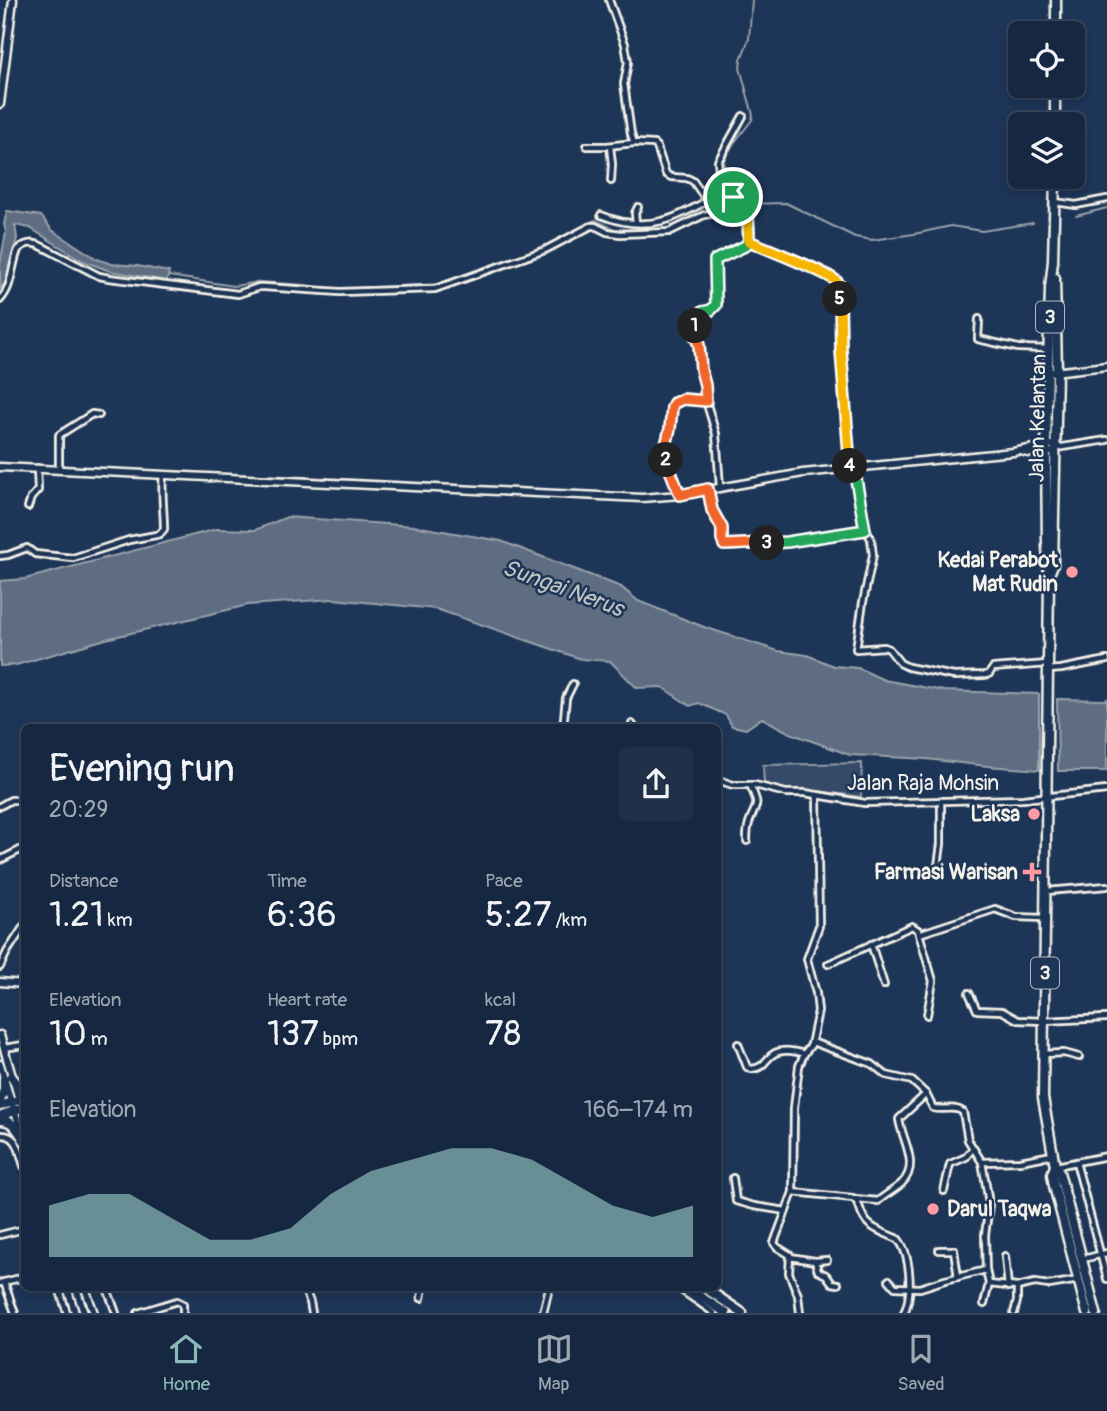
<!DOCTYPE html>
<meta charset="utf-8">
<style>
:root{--surface:#162841;--page:#1f3048;--text:#f1f3f6;--muted:#9ea6b1;--line:#35445a;--accent:#8bbbb9}
body{margin:0;font-family:Pangolin,sans-serif;background:var(--page);color:var(--text);height:100vh;display:flex;flex-direction:column;font-size:26px;white-space:nowrap}
*{box-sizing:border-box;margin:0}
p{font-size:23px;color:var(--muted)}
.icon{flex:none;width:38px;height:38px;fill:none;stroke:currentColor;stroke-width:2;stroke-linecap:round;stroke-linejoin:round}
.map{position:relative;flex:1;overflow:hidden}
.side{position:absolute;left:21px;top:724px;width:700px;height:567px;display:flex;flex-direction:column;background:var(--surface);border-radius:10px;box-shadow:0 4px 10px #0003,0 0 0 2px var(--line)}
.side>*{flex:none}
.fabs{position:absolute;left:1008px;top:21px;display:grid;gap:14px}
.fabs a{display:grid;place-items:center;width:77px;height:77px;border-radius:10px;background:var(--surface);box-shadow:0 4px 10px #0003,0 0 0 2px var(--line);font-size:35px}
.pin{position:absolute;display:grid;place-items:center;width:60px;height:60px;color:#fff;margin:-30px;border:4px solid #fff;border-radius:50%;box-shadow:0 2px 7px #0007}
.km{position:absolute;width:35px;height:35px;margin:-18px;border-radius:50%;background:#222;color:#fff;font-size:19px;line-height:35px;text-align:center}
.round{display:grid;place-items:center;flex:none;width:74px;height:74px;border-radius:10px;background:var(--page)}
.summary{display:flex;align-items:center;justify-content:space-between;height:119px;padding:0 28px}
h1{font-size:38px;font-weight:600;line-height:52px}
.metrics{display:grid;grid-template-columns:repeat(3,1fr);gap:10px;height:119px;padding:7px 28px}
.metrics div{display:grid;align-content:center}
.metrics b{font-size:35px;font-weight:600}
.metrics small{font-size:19px;font-weight:400}
.metrics p{font-size:19px}
.chart{height:196px;padding:14px 28px}
.chart p{display:flex;justify-content:space-between}
.chart svg{width:100%;height:126px;margin-top:7px;fill:var(--accent);opacity:.7}
.menu{display:flex;justify-content:space-around;align-items:center;height:98px;border-top:2px solid var(--line);background:var(--surface);font-size:19px;color:var(--muted)}
.menu a{display:grid;justify-items:center;gap:4px}
.menu .on{color:var(--accent)}
.map>svg:first-child{display:block}
</style>
<div class="map">
<svg width="1107" height="1313" viewBox="0 0 1107 1313">
<rect width="100%" height="100%" fill="#1d3557"/>
<filter id="ink" filterUnits="userSpaceOnUse"><feTurbulence type="fractalNoise" baseFrequency=".0143" numOctaves="2"/><feDisplacementMap in="SourceGraphic" scale="14" xChannelSelector="R" yChannelSelector="G"/><feConvolveMatrix kernelMatrix="1 2 1 2 8 2 1 2 1" color-interpolation-filters="sRGB"/></filter>
<g filter="url(#ink)">
<polygon fill="#354a67" stroke="#949ea8" stroke-width="2" points="862,763 861,797 819,791 789,791 764,784 763,765"/>
<g fill="#5e6d82" stroke="#9aa2ab" stroke-width="2">
<polygon points="7,211 41,216 52,230 97,259 112,264 138,266 169,272 167,281 110,271 83,261 30,228 15,225 17,238 6,282 0,289 0,264 6,232 4,224"/>
<polygon points="287,517 414,526 501,541 621,587 638,601 704,627 778,651 807,655 834,666 858,668 884,680 944,691 1039,694 1039,770 987,766 926,759 850,755 790,733 762,718 746,729 732,726 726,715 699,703 690,706 662,687 637,688 610,661 581,659 436,609 333,599 248,605 106,639 16,665 0,666 0,581 25,579 217,529 255,530"/>
<polygon points="1057,699 1105,700 1107,699 1107,771 1058,771"/>
</g>
<g fill="none" stroke-linecap="round" stroke-linejoin="round">
<g stroke="#9aa2ab" stroke-width="2">
<polyline points="726,191 724,160 734,143 752,120 753,115 740,68 741,59 749,39 752,0"/>
<polyline points="747,204 786,203 855,237 872,240 914,234 951,226 982,231 1033,223"/>
<polyline points="1076,216 1107,208"/>
<path d="M675,226C694,213 715,205 738,204"/>
<path d="M169,276L234,286L259,282L305,285L330,289L442,284C474,270 508,262 541,248C559,240 577,229 595,220L614,229L660,230"/>
</g>
<g stroke="#f4f1e8" stroke-width="10">
<g id="minor">
<path d="M609,0L625,44L628,62L624,84L631,134L634,143L654,144L657,147L666,174L671,177L687,178L693,181L707,201L733,197L748,211L749,241C768,249 828,270 839,284L841,350L850,468"/>
<polyline points="587,146 607,146 634,143"/>
<polyline points="610,146 612,164 611,181"/>
<polyline points="733,197 746,198 748,210"/>
<polyline points="722,198 718,161 743,116"/>
<polyline points="1055,202 1076,205 1107,199"/>
<path d="M601,215C620,223 641,226 662,221C677,218 693,208 707,201"/>
<polyline points="636,223 635,213 638,207"/>
<path d="M0,300C13,286 11,267 18,250C26,242 33,242 43,247L99,276L109,278L238,294L259,287H264L340,292L435,289L545,250L591,226H595L607,232L620,234L669,232L704,215L745,208"/>
<polyline points="979,319 978,339 1018,348 1048,349"/>
<polyline points="1056,448 1107,440"/>
<polyline points="854,468 864,526 871,539 873,555 863,602 856,649 884,647 889,649 900,663 908,667 954,676 985,675 989,674 993,668 1048,664"/>
<polyline points="59,469 59,435 92,414 99,415"/>
<polyline points="720,487 716,434 706,401 705,385 701,370 699,345 694,330 702,312 711,310 716,305 715,260 745,246 749,241"/>
<polyline points="708,490 712,510 722,528 723,543 728,546 787,542 865,530"/>
<polyline points="680,495 665,453 670,429 672,406 674,403 683,399 706,401"/>
<polyline points="28,507 31,498 38,490 37,468"/>
<path d="M0,556L8,555L27,548L35,554L73,558L129,540L156,535L160,534L164,529C164,511 161,493 163,475"/>
<polyline points="1049,670 1061,669 1107,660"/>
<polyline points="632,724 635,728"/>
<polyline points="563,728 566,698 573,684"/>
<polyline points="718,780 733,785 755,785 786,793 805,793 865,803 1023,799 1107,790"/>
<polyline points="0,806 11,800 24,800"/>
<path d="M747,841C747,835 747,829 749,823C756,802 761,809 750,785"/>
<polyline points="0,860 24,848"/>
<polyline points="938,866 941,844 941,801"/>
<polyline points="1047,891 1107,886"/>
<polyline points="919,934 995,909 1016,917 1044,918"/>
<polyline points="871,944 884,985"/>
<polyline points="828,964 912,926 918,930 933,981 927,1015"/>
<polyline points="0,967 7,952 24,926"/>
<polyline points="969,993 977,1010 1002,1011 1018,1020 1044,1021 1107,1018"/>
<path d="M812,1042L872,1064L886,1075L912,1081L926,1094L933,1108C943,1111 954,1105 963,1112L968,1140L982,1162L987,1191L989,1205L985,1235L986,1270L989,1284L1017,1287L1035,1283L1049,1285L1079,1280"/>
<path d="M738,1044L747,1067L751,1069C766,1068 764,1059 775,1053C783,1049 796,1051 804,1054"/>
<polyline points="4,1048 24,1045"/>
<polyline points="1044,1054 1064,1053 1079,1057"/>
<path d="M0,1135C19,1134 19,1152 24,1166"/>
<polyline points="982,1162 1020,1161 1052,1155"/>
<polyline points="1076,1162 1107,1279"/>
<polyline points="1056,1166 1107,1156"/>
<polyline points="733,1178 736,1201 754,1206 786,1211"/>
<polyline points="944,1191 950,1164 966,1157 973,1148"/>
<path d="M793,1192L853,1198C861,1204 859,1210 864,1218C870,1229 887,1234 898,1239C911,1255 913,1294 904,1313"/>
<path d="M856,1199L878,1201C885,1195 894,1190 901,1184C921,1165 902,1141 899,1119L926,1094"/>
<polyline points="0,1235 24,1229"/>
<polyline points="939,1250 954,1250 958,1277"/>
<polyline points="1005,1256 1008,1287"/>
<polyline points="790,1257 815,1261 827,1260"/>
<polyline points="1083,1259 1107,1253"/>
<polyline points="815,1261 818,1271 826,1275 832,1283 838,1284"/>
<polyline points="889,1280 895,1287 920,1288 945,1280 986,1270"/>
<polyline points="4,1282 15,1313"/>
<polyline points="0,1283 24,1277"/>
<polyline points="59,1288 67,1313"/>
<polyline points="107,1288 116,1313"/>
<polyline points="304,1288 310,1302 312,1313"/>
<polyline points="678,1288 714,1313"/>
<polyline points="421,1298 423,1288"/>
<polyline points="984,1304 989,1284"/>
<polyline points="138,1313 177,1301 183,1304 183,1313"/>
<polyline points="543,1313 549,1288"/>
<polyline points="800,1313 798,1295 789,1273 790,1255 777,1247 774,1243 793,1192 794,1108 799,1066 804,1054 811,1045 818,1011 816,993 807,959 819,926 817,795"/>
<polyline points="1014,1313 1017,1301 1017,1287"/>
</g>
</g>
<g stroke="#f4f1e8" stroke-width="11">
<g id="tertiary">
<polyline points="0,104 13,0"/>
<polyline points="1021,451 1028,453 1050,452"/>
<polyline points="0,467 642,498 680,495 803,473 1013,452 1050,445"/>
<polyline points="0,982 24,984"/>
<polyline points="0,1035 19,1100"/>
<polyline points="0,1064 11,1102"/>
</g>
</g>
<g stroke="#f4f1e8" stroke-width="11">
<g id="secondary">
<polyline points="1053,372 1107,366"/>
<polyline points="11,1102 23,1134"/>
<polyline points="76,1288 84,1313"/>
<polyline points="85,1288 94,1313"/>
</g>
</g>
<g stroke="#f4f1e8" stroke-width="13">
<g id="trunk">
<polyline points="1056,33 1056,0"/>
<polyline points="1055,124 1055,86"/>
<polyline points="1055,177 1053,261 1050,288 1046,445 1047,547 1049,578 1043,1098 1055,1166 1059,1172 1096,1313"/>
<polyline points="1050,572 1053,565 1057,371 1055,278"/>
<polyline points="11,1076 20,1087 24,1090"/>
<polyline points="0,1100 4,1090 4,1079"/>
<polyline points="0,1106 24,1098"/>
<polyline points="0,1116 24,1107"/>
<path d="M0,1120C13,1119 18,1131 24,1140"/>
<polyline points="1055,1166 1052,1174 1054,1186 1087,1313"/>
<polyline points="687,1288 726,1313"/>
<polyline points="705,1288 742,1313"/>
</g>
</g>
<use href="#minor" stroke="#1d3557" stroke-width="4.5"/>
<use href="#tertiary" stroke="#1d3557" stroke-width="6"/>
<use href="#secondary" stroke="#1d3557" stroke-width="6"/>
<use href="#trunk" stroke="#1d3557" stroke-width="8"/>
</g>
</g>
<g fill="none" stroke-linecap="round" stroke-linejoin="round" filter="url(#ink)">
<g stroke="#fff" stroke-width="14">
<polyline id="split-1" points="695,326 702,312 711,310 716,305 715,260 745,246 749,241 748,211 733,197"/>
</g>
<g stroke="#fff" stroke-width="14">
<polyline id="split-2" points="666,460 665,449 670,429 672,407 674,403 683,399 706,401 705,385 701,370 699,345 694,333 695,326"/>
</g>
<g stroke="#fff" stroke-width="14">
<polyline id="split-3" points="666,460 680,495 708,489 712,510 722,528 722,540 724,545 767,543"/>
</g>
<g stroke="#fff" stroke-width="14">
<polyline id="split-4" points="767,543 787,542 865,530 854,468 850,468 850,466"/>
</g>
<g stroke="#fff" stroke-width="14">
<polyline id="split-5" points="840,299 841,350 850,466"/>
</g>
<g stroke="#fff" stroke-width="14">
<path id="split-6" d="M733,197H745L747,200L749,241C762,247 833,274 838,283C841,287 840,294 840,299"/>
</g>
<use href="#split-1" stroke="#22a559" stroke-width="9"/>
<use href="#split-2" stroke="#f0652b" stroke-width="9"/>
<use href="#split-3" stroke="#f0652b" stroke-width="9"/>
<use href="#split-4" stroke="#22a559" stroke-width="9"/>
<use href="#split-5" stroke="#f5b400" stroke-width="9"/>
<use href="#split-6" stroke="#f5b400" stroke-width="9"/>
</g>
<g fill="#ff9aa2" stroke="#1d3557" stroke-width="2.5">
<circle cx="1072" cy="572" r="7"/>
<circle cx="1034" cy="814" r="7"/>
<path d="M1028.5 861.5h7v7h7v7h-7v7h-7v-7h-7v-7h7z"/>
<circle cx="933" cy="1209" r="7"/>
</g>
<g text-anchor="middle" dominant-baseline="central" stroke-width="5" stroke-linejoin="round" paint-order="stroke">
<g fill="#1d3557" stroke="#b4b9bc" stroke-width="2">
<rect x="1036" y="301.5" width="28" height="31" rx="5"/>
<rect x="1031" y="957.5" width="28" height="31" rx="5"/>
</g>
<g font-size="19" font-weight="bold" fill="#f4f1e8">
<text x="1050" y="317">3</text>
<text x="1045" y="973">3</text>
</g>
<g font-size="21" fill="#f4f1e8" stroke="#1d3557">
<text transform="translate(1038 418) rotate(-89)">Jalan Kelantan</text>
<text x="923" y="783">Jalan Raja Mohsin</text>
</g>
<g font-size="21" font-weight="bold" fill="#f4f1e8" stroke="#1d3557" text-anchor="end">
<text x="1058" y="560">Kedai Perabot<tspan x="1058" dy="24">Mat Rudin</tspan></text>
<text x="1020" y="814">Laksa</text>
<text x="1018" y="872">Farmasi Warisan</text>
<text x="947" y="1209" text-anchor="start">Darul Taqwa</text>
</g>
<g font-size="23" font-style="italic" fill="#c0c3c4" stroke="#1d3557">
<text transform="translate(563 588) rotate(20)">Sungai Nerus</text>
</g>
</g>
</svg>
<div class="fabs">
<a><svg class="icon" aria-label="locate" viewBox="0 0 24 24"><circle cx="12" cy="12" r="6"/><path d="M12 2v4M12 18v4M2 12h4M18 12h4"/></svg></a>
<a><svg class="icon" aria-label="layers" viewBox="0 0 24 24"><path d="M12 4l9 5-9 5-9-5zM3 14l9 5 9-5"/></svg></a>
</div>
<div class="pin" style="left:733px;top:197px;background:#1e9e55"><svg class="icon" aria-label="arrive" viewBox="0 0 24 24"><path d="M6 21V4h12l-3 4 3 4H6"/></svg></div>
<b class="km" style="left:695px;top:326px">1</b>
<b class="km" style="left:666px;top:460px">2</b>
<b class="km" style="left:767px;top:543px">3</b>
<b class="km" style="left:850px;top:466px">4</b>
<b class="km" style="left:840px;top:299px">5</b>
<section class="side">
<div class="summary"><div><h1>Evening run</h1><p>20:29</p></div><a class="round"><svg class="icon" aria-label="share" viewBox="0 0 24 24"><path d="M12 15V3M7 8l5-5 5 5M5 13v7h14v-7"/></svg></a></div>
<div class="metrics">
<div><p>Distance</p><b>1.21<small> km</small></b></div>
<div><p>Time</p><b>6:36</b></div>
<div><p>Pace</p><b>5:27<small> /km</small></b></div>
</div>
<div class="metrics">
<div><p>Elevation</p><b>10<small> m</small></b></div>
<div><p>Heart rate</p><b>137<small> bpm</small></b></div>
<div><p>kcal</p><b>78</b></div>
</div>
<div class="chart"><p><span>Elevation</span>166–174 m</p>
<svg viewBox="0 0 160 44" preserveAspectRatio="none"><path d="M0 44V26L10 22L20 22L30 30L40 38L50 38L60 34L70 22L80 14L90 10L100 6L110 6L120 10L130 18L140 26L150 30L160 26V44z"/></svg>
</div>
</section>
</div>
<nav class="menu">
<a class="on"><svg class="icon" aria-label="home" viewBox="0 0 24 24"><path d="M3 11l9-7 9 7M6 9v11h12V9"/></svg>Home</a>
<a><svg class="icon" aria-label="map" viewBox="0 0 24 24"><path d="M3 6l6-2 6 2 6-2v14l-6 2-6-2-6 2zM9 4v14M15 6v14"/></svg>Map</a>
<a><svg class="icon" aria-label="saved" viewBox="0 0 24 24"><path d="M7 4h10v16l-5-4-5 4z"/></svg>Saved</a>
</nav>
